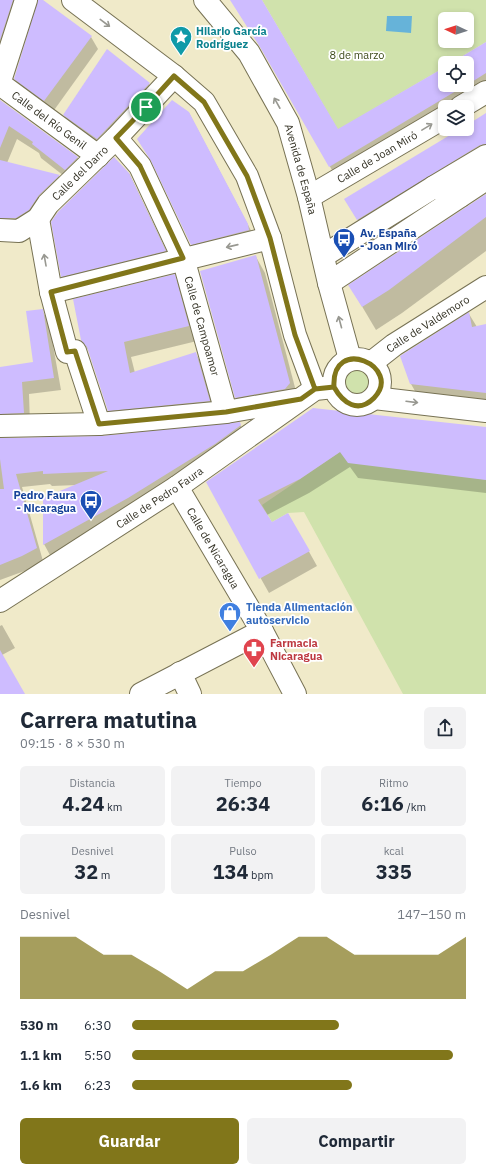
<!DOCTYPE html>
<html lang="es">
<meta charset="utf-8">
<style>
:root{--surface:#fff;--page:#f2f2f3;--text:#1f2937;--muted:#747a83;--accent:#81761a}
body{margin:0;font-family:"IBM Plex Sans",sans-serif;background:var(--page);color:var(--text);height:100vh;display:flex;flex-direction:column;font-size:15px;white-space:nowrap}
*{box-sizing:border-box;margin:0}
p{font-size:13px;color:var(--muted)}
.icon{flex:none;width:22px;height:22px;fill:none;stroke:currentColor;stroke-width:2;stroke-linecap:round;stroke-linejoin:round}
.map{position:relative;height:694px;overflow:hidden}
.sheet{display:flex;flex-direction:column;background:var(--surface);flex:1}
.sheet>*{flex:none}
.needle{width:26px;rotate:274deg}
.tools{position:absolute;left:438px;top:12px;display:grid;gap:8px}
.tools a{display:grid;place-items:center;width:36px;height:36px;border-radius:6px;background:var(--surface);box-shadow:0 2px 6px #0003;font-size:20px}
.pin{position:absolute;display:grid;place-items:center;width:34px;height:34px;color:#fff;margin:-17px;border:2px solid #fff;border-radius:50%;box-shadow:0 1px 4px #0007}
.round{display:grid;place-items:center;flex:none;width:42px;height:42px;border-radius:6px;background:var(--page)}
.headline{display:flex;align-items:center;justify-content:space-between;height:68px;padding:0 20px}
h1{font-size:22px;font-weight:800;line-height:30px}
.stats{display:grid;grid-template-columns:repeat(3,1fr);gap:6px;height:68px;padding:4px 20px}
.stats div{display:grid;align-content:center;border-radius:6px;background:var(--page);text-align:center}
.stats b{font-size:20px;font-weight:800}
.stats small{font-size:11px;font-weight:400}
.stats p{font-size:11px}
.chart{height:112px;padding:8px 20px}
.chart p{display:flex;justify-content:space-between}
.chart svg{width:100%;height:72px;margin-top:4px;fill:var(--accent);opacity:.7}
.primary-button{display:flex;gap:8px;margin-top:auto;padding:8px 20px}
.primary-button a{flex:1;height:46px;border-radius:6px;background:var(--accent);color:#fff;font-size:16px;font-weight:800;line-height:46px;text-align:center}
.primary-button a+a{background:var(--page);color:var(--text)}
ul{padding:0 20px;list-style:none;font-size:13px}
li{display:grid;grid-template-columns:64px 48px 1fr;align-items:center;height:30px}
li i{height:10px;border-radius:5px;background:var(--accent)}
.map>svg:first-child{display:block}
</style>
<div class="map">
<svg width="486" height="694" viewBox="0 0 486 694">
<rect width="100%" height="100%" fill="#f0eac9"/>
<g fill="#d0e2ac" fill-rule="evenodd">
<path d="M262,0H486V42L451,63H445V67L338,130ZM445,19H467V41H445Z"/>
<circle cx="358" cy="382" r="13"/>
<polygon points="340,452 486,480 486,694 403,694 304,512 288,513 272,522 262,505"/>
</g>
<polygon fill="#66b3d9" points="387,16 412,16 411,33 386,31"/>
<g fill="#0003">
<polygon points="0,0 22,0 0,78"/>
<polygon points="39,0 42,0 91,37 98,49 52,113 22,91 15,79"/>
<polygon points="231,0 261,0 338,131 445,68 445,85 467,85 467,63 453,63 486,44 486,97 467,107 445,107 340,184 271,64"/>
<polygon points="107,50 149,84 156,96 104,151 71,127 64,115"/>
<polygon points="3,103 78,158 86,171 73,183 41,158 39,153 17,139 7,163 59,176 67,189 0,229 0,109"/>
<polygon points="189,113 257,242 202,262 192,244"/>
<polygon points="486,114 486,173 371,243 346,199 462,129 467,129 467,126"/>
<polygon points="129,173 173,265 70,291 62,276"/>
<polygon points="486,195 486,251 402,313 376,330 350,286"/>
<polygon points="256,257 265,273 298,399 245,413 236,397"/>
<polygon points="174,276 182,290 197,341 131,357 135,373 196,354 204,368 217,415 117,425 109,410 91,355 82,340"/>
<polygon points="42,310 49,323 61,390 29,394 30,425 0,428 0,368 34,363"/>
<polygon points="469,314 477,327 486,325 486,405 419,398 411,384"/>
<polygon points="314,409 486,428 486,493 358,478 350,467 309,493 267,515 272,523 288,514 317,566 269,593 207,482"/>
<polygon points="239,423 247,436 51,557 44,544 77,485 52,486 50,484 22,487 43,561 30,569 0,580 0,439 99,438"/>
<polygon points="2,625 15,648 2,655 24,694 0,694 0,626"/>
</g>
<g fill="#cebcff">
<polygon points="0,0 13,0 0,40"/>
<polygon points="38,0 43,0 92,36 44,101 14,79"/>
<polygon points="230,0 262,0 338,129 445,67 445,85 466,85 329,167 260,47"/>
<polygon points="486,42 486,73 467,85 467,63 451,63"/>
<polygon points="107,49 150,83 97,139 63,115"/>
<polygon points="0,100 78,157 65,170 32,144 33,142 9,126 0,148"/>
<polygon points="172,100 189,112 248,224 249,230 191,245 151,161 137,139"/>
<polygon points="486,113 486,144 480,145 357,220 344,199 460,129 467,129 467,125"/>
<polygon points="114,157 129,173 166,251 61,277 51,222 58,212"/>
<polygon points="0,160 60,175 39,195 29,210 16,218 0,218"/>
<polygon points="486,194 486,217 389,290 362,307 348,285"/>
<polygon points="256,255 290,383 285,389 235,398 200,271"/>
<polygon points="175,274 189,326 124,342 130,373 196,352 210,401 108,411 87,347 81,340 73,299"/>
<polygon points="43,309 54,378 22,382 24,413 0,414 0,367 33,362 26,311"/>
<polygon points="469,312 472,327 486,324 486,393 410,384 400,356"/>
<polygon points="313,408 486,427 486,480 348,463 340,452 300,479 258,500 272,522 288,513 310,551 259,579 206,482"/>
<polygon points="240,422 241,425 215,444 128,498 43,545 43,498 108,471 43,474 43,471 16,474 37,548 22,556 0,565 0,489 4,489 0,459 0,438 100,436"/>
<polygon points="0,650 25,694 0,694"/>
</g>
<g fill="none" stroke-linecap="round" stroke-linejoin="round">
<g stroke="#777254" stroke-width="24">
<g id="minor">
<polyline points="73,0 174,76 204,102 247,176 270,238 295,335 315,389"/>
<path id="s1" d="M205,0L249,53L288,123L309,197L329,283L350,359"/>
<polyline points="0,81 26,0"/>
<path id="s2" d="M0,84L98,156"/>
<polyline points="461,107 486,92"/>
<path id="s3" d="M116,138L140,166L183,258L226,412"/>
<polyline points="434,187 486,156"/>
<path id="s4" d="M309,197L445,117"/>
<polyline points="38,219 51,292 67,352 75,351 99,424"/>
<path id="s5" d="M0,230L19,231L38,219L48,204L116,138L174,76"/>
<polyline points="323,256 434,187 460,196"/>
<polyline points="329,283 486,179"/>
<polyline points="51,292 270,238"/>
<circle cx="357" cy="382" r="23"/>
<path id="s6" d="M371,363L394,345L486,287"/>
<polyline points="374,398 486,411"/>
<polyline points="0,426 99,424 226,412 295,400"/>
<path id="s7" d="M177,487L262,631L295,694"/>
<path id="s8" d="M0,601L177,487L315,389L334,387"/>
<polyline points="180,673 190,694"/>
<polyline points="141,694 262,631"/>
</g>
</g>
<use href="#minor" stroke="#fff" stroke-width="22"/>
</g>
<defs><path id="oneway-shaft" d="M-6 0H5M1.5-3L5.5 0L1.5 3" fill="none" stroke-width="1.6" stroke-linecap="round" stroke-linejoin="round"/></defs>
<g stroke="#989891">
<use href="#oneway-shaft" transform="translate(105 23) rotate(37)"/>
<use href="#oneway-shaft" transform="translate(277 103) rotate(-119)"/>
<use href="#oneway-shaft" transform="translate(427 127) rotate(-31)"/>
<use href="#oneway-shaft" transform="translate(232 246) rotate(167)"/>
<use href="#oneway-shaft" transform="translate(45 260) rotate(-100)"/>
<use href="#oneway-shaft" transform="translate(340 322) rotate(-105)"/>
<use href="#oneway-shaft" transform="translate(412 402) rotate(7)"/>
</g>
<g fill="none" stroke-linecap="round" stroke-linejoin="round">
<g stroke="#fff" stroke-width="8">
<path id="route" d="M146,107L116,138L140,166L183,258L51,292L67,352L75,351L99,424L226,412L301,399L315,389L334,387C343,403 358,414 374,398C404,367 331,334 334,387L315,389L295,335L270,238L247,176L204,102L174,76L146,107"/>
</g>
<use href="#route" stroke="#81761a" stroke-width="5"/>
</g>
<defs>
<g id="sight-pin" transform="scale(1.15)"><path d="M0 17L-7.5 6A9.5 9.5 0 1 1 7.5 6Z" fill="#0f9aa8" stroke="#fff"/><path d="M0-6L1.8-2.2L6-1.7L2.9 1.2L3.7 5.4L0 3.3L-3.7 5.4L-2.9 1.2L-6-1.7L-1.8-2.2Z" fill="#fff"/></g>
<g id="bus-pin" transform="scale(1.15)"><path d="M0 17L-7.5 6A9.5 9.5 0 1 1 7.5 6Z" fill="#1a4fb4" stroke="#fff"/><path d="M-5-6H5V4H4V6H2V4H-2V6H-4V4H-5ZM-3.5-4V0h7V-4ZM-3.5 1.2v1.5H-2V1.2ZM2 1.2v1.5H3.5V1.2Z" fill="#fff"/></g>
<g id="shop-pin" transform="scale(1.15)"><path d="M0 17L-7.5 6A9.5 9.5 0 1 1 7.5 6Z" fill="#3f7fe0" stroke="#fff"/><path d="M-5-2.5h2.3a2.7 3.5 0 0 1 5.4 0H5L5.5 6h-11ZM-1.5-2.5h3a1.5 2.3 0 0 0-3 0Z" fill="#fff"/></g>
<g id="pharmacy-pin" transform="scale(1.15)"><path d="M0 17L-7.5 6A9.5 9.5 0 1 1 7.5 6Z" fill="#e0444e" stroke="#fff"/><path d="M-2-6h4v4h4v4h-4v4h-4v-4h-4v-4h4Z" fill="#fff"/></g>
</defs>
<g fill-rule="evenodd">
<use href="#sight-pin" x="181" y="37"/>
<use href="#bus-pin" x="344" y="239"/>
<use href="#bus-pin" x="91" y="501"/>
<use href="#shop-pin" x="230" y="613"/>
<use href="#pharmacy-pin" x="254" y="649"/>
</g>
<g text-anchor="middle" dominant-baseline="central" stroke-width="3.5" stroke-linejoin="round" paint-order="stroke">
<g font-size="11" font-weight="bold" fill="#0d838f" stroke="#fff" text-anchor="start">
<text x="196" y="31">Hilario García<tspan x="196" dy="13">Rodríguez</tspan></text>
</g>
<g font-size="11" fill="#3c4918" stroke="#fff">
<text x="357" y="55">8 de marzo</text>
</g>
<g font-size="11" fill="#323023" stroke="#fff">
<text stroke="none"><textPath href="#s2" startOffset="61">Calle del Río Genil</textPath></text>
<text stroke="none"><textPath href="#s4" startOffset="79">Calle de Joan Miró</textPath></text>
<text stroke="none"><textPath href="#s1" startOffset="197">Avenida de España</textPath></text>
<text stroke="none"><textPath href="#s5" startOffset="104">Calle del Darro</textPath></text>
<text stroke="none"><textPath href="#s6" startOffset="69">Calle de Valdemoro</textPath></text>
<text stroke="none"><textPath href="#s3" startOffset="209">Calle de Campoamor</textPath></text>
<text stroke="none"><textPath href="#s8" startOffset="190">Calle de Pedro Faura</textPath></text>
<text stroke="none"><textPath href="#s7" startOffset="71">Calle de Nicaragua</textPath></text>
</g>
<g font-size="11" font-weight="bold" fill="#164399" stroke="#fff" text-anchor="start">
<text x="360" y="233">Av. España<tspan x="360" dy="13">- Joan Miró</tspan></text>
<text x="76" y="495" text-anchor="end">Pedro Faura<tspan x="76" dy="13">- Nicaragua</tspan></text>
</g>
<g font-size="11" font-weight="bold" fill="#366cbe" stroke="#fff" text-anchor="start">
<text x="246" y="607">Tienda Alimentación<tspan x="246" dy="13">autoservicio</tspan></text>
</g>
<g font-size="11" font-weight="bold" fill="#be3a42" stroke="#fff" text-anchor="start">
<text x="270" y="643">Farmacia<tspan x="270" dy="13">Nicaragua</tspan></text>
</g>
</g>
</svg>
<div class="tools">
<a><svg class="needle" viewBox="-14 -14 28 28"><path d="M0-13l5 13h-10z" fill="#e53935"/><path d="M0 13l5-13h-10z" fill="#747a83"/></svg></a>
<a><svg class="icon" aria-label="locate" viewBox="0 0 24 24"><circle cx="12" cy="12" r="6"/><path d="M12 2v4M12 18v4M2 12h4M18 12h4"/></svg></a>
<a><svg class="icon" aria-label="layers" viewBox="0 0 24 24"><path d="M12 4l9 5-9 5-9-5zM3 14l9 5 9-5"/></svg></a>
</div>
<div class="pin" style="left:146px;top:107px;background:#1e9e55"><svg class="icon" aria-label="arrive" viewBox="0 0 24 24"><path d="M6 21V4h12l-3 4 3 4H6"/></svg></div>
</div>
<section class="sheet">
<div class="headline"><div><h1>Carrera matutina</h1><p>09:15 · 8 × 530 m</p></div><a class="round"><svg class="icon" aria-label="share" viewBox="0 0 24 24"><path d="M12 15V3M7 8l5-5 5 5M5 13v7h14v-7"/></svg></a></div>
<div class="stats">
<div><p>Distancia</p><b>4.24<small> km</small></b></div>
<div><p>Tiempo</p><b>26:34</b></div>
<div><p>Ritmo</p><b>6:16<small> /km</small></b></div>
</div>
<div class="stats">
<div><p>Desnivel</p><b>32<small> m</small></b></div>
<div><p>Pulso</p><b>134<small> bpm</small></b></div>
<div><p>kcal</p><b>335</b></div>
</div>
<div class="chart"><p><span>Desnivel</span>147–150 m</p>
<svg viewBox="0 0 160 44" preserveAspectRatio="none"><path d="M0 44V6L10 6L20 6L30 17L40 17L50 27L60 38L70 27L80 27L90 17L100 6L110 6L120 17L130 17L140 17L150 17L160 6V44z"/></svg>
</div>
<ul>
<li><b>530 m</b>6:30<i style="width:62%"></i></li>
<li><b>1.1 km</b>5:50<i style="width:96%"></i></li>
<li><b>1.6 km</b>6:23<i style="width:66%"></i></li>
</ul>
<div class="primary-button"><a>Guardar</a><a>Compartir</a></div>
</section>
